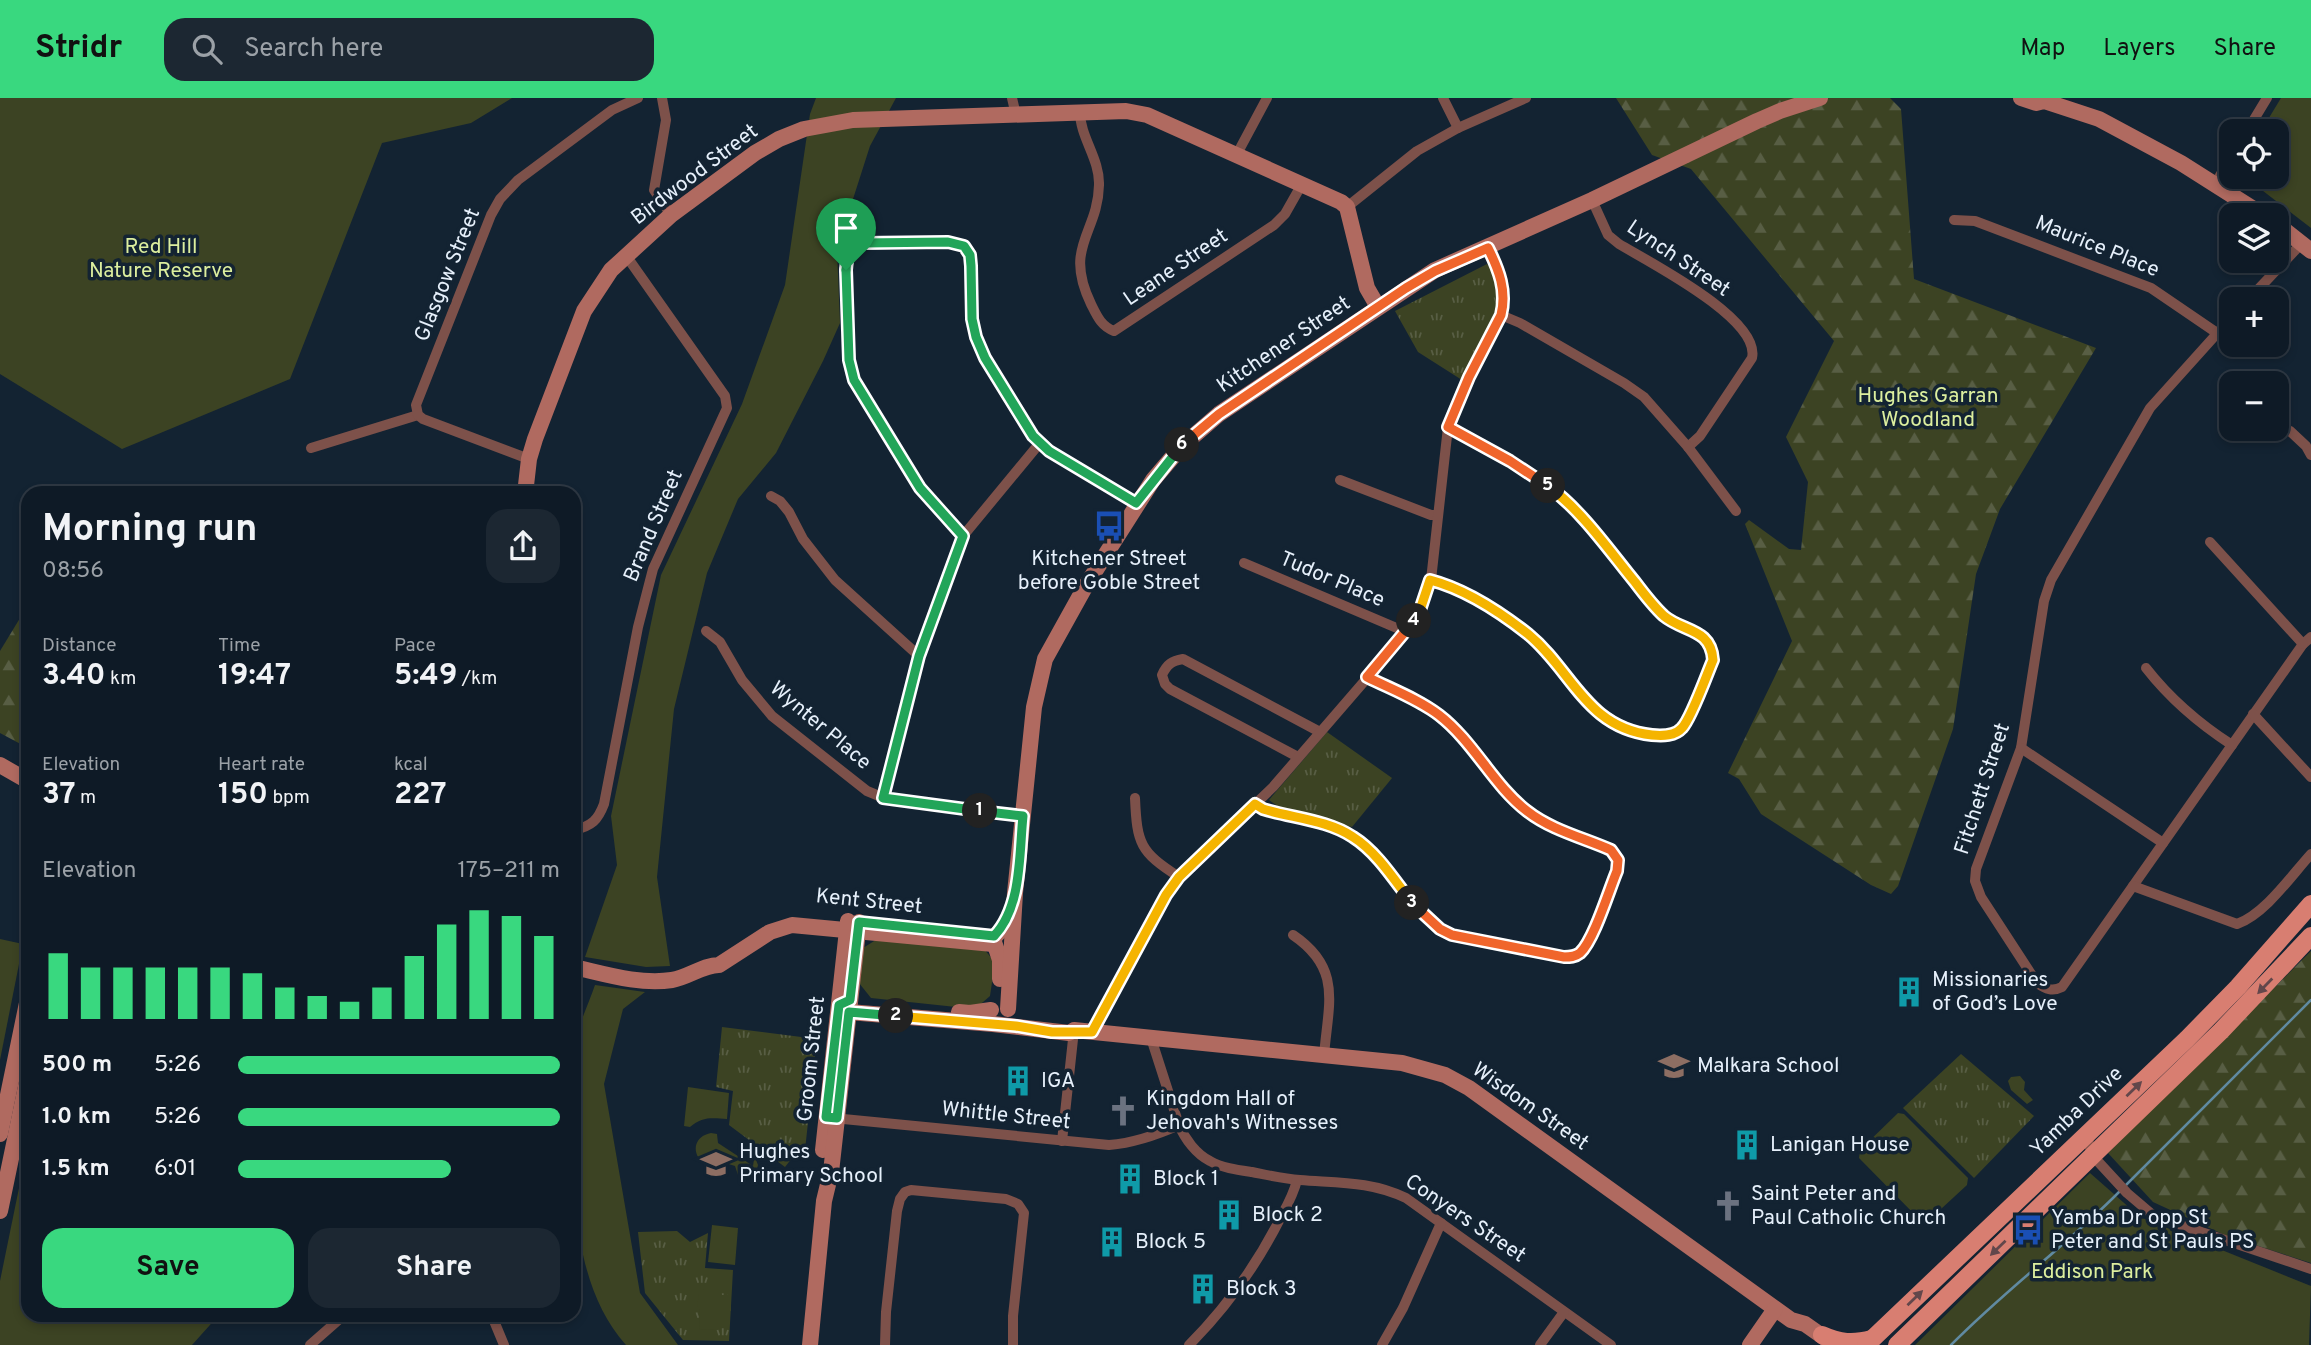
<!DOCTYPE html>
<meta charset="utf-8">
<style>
:root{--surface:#0e1a26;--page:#1c2732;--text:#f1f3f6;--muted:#9ba1a7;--line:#2e3843;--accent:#39d87f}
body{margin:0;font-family:Overpass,sans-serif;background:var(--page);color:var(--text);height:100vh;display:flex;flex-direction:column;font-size:26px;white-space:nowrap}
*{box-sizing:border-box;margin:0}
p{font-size:23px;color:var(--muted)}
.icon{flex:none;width:38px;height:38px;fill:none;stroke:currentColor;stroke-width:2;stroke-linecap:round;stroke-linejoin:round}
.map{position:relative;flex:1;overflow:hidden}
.panel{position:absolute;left:21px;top:388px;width:560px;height:836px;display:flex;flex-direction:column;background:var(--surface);border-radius:21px;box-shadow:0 4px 10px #0003,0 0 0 2px var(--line)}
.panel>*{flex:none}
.tools{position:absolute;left:2219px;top:21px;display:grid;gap:14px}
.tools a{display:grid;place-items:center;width:70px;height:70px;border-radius:14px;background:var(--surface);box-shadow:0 4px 10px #0003,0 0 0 2px var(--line);font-size:35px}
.pin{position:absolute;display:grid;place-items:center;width:60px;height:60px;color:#fff;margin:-72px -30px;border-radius:50% 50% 50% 0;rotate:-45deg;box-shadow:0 0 7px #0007}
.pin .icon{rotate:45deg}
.km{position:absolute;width:35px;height:35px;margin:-18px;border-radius:50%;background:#222;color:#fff;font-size:19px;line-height:35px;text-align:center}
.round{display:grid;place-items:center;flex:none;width:74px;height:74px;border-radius:21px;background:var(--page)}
.head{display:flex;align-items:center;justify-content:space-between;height:119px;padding:0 21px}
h1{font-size:38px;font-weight:700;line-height:52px}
.metrics{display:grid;grid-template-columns:repeat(3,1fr);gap:10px;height:119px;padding:7px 21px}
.metrics div{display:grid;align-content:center}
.metrics b{font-size:30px;font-weight:700}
.metrics small{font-size:19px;font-weight:400}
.metrics p{font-size:19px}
.chart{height:196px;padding:14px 21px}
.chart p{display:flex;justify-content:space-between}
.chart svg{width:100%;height:126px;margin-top:7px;stroke:var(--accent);stroke-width:6}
.action{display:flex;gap:14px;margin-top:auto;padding:14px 21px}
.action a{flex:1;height:80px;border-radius:21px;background:var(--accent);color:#111;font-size:28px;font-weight:700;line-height:80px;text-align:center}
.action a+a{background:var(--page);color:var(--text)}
ul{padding:0 21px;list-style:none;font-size:23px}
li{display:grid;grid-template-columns:112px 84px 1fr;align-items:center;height:52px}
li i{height:18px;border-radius:9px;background:var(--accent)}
header{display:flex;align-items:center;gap:42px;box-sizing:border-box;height:98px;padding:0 35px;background:var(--accent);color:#111}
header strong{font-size:33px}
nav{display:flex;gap:38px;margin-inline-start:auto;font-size:24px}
.search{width:490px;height:63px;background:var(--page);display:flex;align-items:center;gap:18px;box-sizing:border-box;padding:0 24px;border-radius:21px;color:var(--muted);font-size:26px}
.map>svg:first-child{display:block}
</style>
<header>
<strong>Stridr</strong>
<div class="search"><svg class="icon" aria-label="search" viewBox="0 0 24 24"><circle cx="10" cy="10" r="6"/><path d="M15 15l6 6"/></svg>Search here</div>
<nav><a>Map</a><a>Layers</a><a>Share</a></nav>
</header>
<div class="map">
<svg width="2311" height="1247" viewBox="0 0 2311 1247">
<defs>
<pattern id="grass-tufts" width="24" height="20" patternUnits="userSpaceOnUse" patternTransform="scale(1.75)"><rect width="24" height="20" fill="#3c4323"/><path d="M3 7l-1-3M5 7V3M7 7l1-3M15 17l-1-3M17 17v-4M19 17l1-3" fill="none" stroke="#585e44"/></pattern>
<pattern id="forest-firs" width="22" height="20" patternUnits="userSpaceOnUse" patternTransform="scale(1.75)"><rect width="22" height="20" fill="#3c4323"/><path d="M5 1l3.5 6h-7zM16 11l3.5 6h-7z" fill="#585e44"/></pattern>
</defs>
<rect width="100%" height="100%" fill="#132332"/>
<g fill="url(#grass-tufts)">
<path d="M1487,166C1517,196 1477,252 1462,282L1418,254L1395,213Z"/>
<polygon points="1327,634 1392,680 1352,729 1279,709 1269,702"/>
<polygon points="722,929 817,941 805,1052 799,1051 785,1069 729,1027 733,993 716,989"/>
<polygon points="1961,956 2034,1018 1974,1080 1903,1010"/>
<polygon points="677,1133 690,1144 708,1135 705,1170 733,1172 729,1243 683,1242 645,1195 638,1134"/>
</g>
<g fill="url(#forest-firs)">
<polygon points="1616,0 1890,0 1901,11 1914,181 2096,250 2000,411 1976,476 1953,631 1898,788 1891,796 1871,787 1761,716 1739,681 1728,675 1792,543 1745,426 1749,422 1789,451 1801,452 1808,384 1786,339 1834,243 1691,71 1652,57"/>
<polygon points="28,507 28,650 0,635 0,553"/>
<polygon points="2311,853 2311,1165 2227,1138 2153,1104 2108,1055"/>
</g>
<g fill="#3c4323">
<polygon points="0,0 512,0 471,25 382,45 290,281 122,351 0,276"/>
<polygon points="816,0 896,0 870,48 837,151 840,225 823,263 776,355 738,401 707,475 674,611 657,779 670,868 646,869 585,859 617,767 611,718 661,477 742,306 785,187 810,16"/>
<polygon points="2281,0 2311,0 2311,130 2245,79 2277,79 2277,33 2261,33"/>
<polygon points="879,840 983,850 995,864 990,898 975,911 871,900 859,885 863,850"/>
<polygon points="0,841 23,846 0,962"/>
<path d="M595,887L645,894L623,911L604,986L640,1195L678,1247H626C571,1185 574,1091 574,1013C574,992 570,968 574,948C578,928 588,907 595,887Z"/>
<polygon points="2020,978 2025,984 2024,992 2033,1002 2027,1006 2011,992 2008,983 2011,979"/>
<path d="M688,989L729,995L727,1021C713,1020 702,1018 690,1029L684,1028Z"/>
<polygon points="1898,1015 1904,1016 1968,1080 1967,1087 1928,1123 1921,1123 1859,1060 1860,1052"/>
<path d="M711,1035L717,1036L718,1045L753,1068L754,1061L756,1062L758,1067L756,1074L738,1077L735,1068L703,1058L702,1064C691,1053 695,1038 711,1035Z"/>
<polygon points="28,1046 28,1218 218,1218 192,1247 0,1247 0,1183"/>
<polygon points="2090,1075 2140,1119 2311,1188 2309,1247 1915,1247"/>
<polygon points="712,1127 738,1130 735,1167 708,1164"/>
<polygon points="704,1191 717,1191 722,1197 731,1197 731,1213 716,1213 716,1232 699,1231 700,1211 697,1208 699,1196"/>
</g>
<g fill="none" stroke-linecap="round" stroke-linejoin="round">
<g stroke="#608aa1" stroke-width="2.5">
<polyline points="2125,1088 2311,902"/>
<path d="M1951,1247C2005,1192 2067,1147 2120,1093"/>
</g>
<g stroke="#7d514a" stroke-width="10">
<polyline points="662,0 666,22 654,92 671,117"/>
<polyline points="1012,0 1016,17"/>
<polyline points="1443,0 1458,30"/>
<path d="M1080,14C1080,39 1100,61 1099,87C1098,136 1063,148 1091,206C1097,218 1101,228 1114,233L1274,127L1285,116L1302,86"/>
<polyline points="2247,33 2267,0"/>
<polyline points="1237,56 1267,0"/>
<polyline points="2215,86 2231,59"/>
<path d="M1592,102L1608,137L1619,146C1649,164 1761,221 1752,260L1700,338L1688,349"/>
<polyline points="1347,109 1417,53 1458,30 1526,0"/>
<polyline points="1954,122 1975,123 2151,190 2217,235"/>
<polyline points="2249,201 2302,145"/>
<polyline points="1501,217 1520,225 1624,285 1644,299 1688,349 1736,413"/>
<path d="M2231,220L2150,310L2051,482L2044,503L2021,650L1976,771L1975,783L1981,799L2037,885C2046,891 2052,894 2062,889L2303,546L2311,539"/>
<polyline points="2290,333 2306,348 2311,357"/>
<polyline points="311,350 418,317"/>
<polyline points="529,361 423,321 418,317 416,307 491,117 500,101 518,82 612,12 638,0"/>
<polyline points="1340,382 1431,417 1438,417"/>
<polyline points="771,398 780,403 789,414 803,441 835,482 919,558"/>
<path d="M963,438L920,390L854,282L849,262L846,172L848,155L852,149L862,145L948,144L964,147C980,174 967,208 975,237C981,256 1026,334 1041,347C1065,368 1108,386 1136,406"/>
<polyline points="2210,444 2303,546"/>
<polyline points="1244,465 1406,534"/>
<path d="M1431,482C1465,491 1500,514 1528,536C1572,572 1587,630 1652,637C1663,638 1675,638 1682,630C1691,621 1707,576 1713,562L1712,550L1706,541L1666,520L1563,399L1510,363L1448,329"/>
<polyline points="706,533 720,544 742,582 772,618 867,693 889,702 1023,718"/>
<path d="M2146,570C2171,602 2198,625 2232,647"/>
<polyline points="2253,616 2311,679"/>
<polyline points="2021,650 2163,745"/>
<path d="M1298,659L1170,591L1165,586L1162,577C1167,566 1172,563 1183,561L1320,634"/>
<polyline points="883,700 919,558 963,438 1039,346"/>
<path d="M1135,700C1137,746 1140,754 1179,779"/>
<path d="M1255,706L1263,711C1291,720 1334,724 1357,741C1393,769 1409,817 1452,837L1564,859C1570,859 1575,859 1580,855C1594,842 1609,792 1617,773L1618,762L1611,752C1583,740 1551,731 1527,713C1493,687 1474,644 1439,617C1418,601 1391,591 1367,579"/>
<path d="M574,732C592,728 598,722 604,706L638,529L653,471L727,310L725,298L625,156"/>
<path d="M2133,788L2237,826C2265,816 2291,778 2311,756"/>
<path d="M1293,837C1343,871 1328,906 1324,958"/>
<path d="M1092,934L1166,797L1179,779L1273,689L1400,542L1419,515L1431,482L1448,329L1469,280L1501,217C1507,193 1499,172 1488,150"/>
<path d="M1151,940L1179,1027C1185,1041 1196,1056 1210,1063C1222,1070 1238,1072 1252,1074C1267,1077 1284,1081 1300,1082C1337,1085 1371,1083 1406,1100L1611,1247"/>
<path d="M833,1020L1109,1047C1133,1045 1157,1037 1179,1027"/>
<polyline points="2092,1035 2088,1042 2092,1057 2127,1095 2154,1118 2311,1171"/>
<polyline points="1062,1043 1074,932"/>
<polyline points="492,1218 504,1247"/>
<polyline points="310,1247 343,1218"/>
<polyline points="885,1247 886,1214 897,1113 900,1101 905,1094 911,1092 1006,1101 1018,1106 1024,1115 1013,1218 1013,1247"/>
<path d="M1189,1247C1227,1209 1258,1165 1282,1117C1288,1106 1294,1095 1297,1082"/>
<polyline points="1382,1247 1403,1210 1441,1125"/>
<polyline points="1540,1247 1564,1214"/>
</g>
<g stroke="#b06a60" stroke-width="16">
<polyline points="2021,0 2036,5 2044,3 2099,21 2181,65 2263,117"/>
<polyline points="2277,126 2311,153"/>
<polyline points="525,396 529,361 535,341 584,213 611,172 671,117 755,55 779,41 804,31 853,22 1126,13 1147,17 1341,104 1347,109 1367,190 1378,209"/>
<polyline points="0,667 28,683"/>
<path d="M574,869C605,876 640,887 672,882C689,879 703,867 719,867L770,834L792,827L993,846"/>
<polyline points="1000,881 1000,862 993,841 1000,833"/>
<polyline points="839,907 849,914 993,926 1069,935 1074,932 1402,965 1445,977 1469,990 1791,1222 1805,1226 1832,1245"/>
<polyline points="1008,911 1015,795 1034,609 1045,561 1085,489 1153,382 1182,348 1219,316 1435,172 1592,102 1757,23 1780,13 1820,0"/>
<polyline points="959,914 970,915 991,912"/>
<polyline points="0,1036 28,900"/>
<polyline points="823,1052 848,823"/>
<polyline points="0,1113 28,979"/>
<polyline points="810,1247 824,1103 831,1074 859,824"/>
<polyline points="1750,1247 1775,1211"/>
</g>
<g stroke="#d87e71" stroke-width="18">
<path d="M1822,1237C1840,1245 1853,1246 1872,1241"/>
<polyline points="1866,1247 2187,941 2238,889 2311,806"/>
<polyline points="1897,1247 2221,933 2311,838"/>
</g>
</g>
<defs><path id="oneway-solid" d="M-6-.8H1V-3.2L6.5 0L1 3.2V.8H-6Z" transform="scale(1.75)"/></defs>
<g fill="#62474b">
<use href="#oneway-solid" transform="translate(2265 888) rotate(134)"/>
<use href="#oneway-solid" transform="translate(2134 991) rotate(-44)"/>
<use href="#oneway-solid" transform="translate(1998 1150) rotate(136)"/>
<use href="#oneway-solid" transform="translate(1915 1200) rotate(-44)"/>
</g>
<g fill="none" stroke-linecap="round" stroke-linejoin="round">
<g stroke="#fff" stroke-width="14">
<polyline id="split-1" points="846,172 849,262 854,282 920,390 963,438 919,558 883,700 980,713"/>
</g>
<g stroke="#fff" stroke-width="14">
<path id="split-2" d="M896,918L849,914L837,1020L826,1019L839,907L850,902L859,824L994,838C1022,809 1019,756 1023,718L980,713"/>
</g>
<g stroke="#fff" stroke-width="14">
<path id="split-3" d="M896,918L1016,928L1052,934H1092L1166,797L1179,779L1255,706L1263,711C1292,720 1328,722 1353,739C1377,754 1395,783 1412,805"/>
</g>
<g stroke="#fff" stroke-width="14">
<path id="split-4" d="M1412,805L1440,831L1452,837L1564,859C1570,859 1575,859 1580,855C1594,842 1609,792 1617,773L1618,762L1611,752C1584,740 1551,732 1527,713C1493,687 1474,644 1439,617C1418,601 1391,591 1367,579L1414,523"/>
</g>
<g stroke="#fff" stroke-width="14">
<path id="split-5" d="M1414,523L1419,515L1430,482C1465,491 1500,514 1528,536C1572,572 1586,630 1652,637C1663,638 1675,638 1682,630C1691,621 1707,576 1713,562C1711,530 1683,534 1664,518C1653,508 1644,496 1635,484C1608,451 1582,413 1548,388"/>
</g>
<g stroke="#fff" stroke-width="14">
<path id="split-6" d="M1182,347L1219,316L1406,190L1435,173L1488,150C1499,172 1507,193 1501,217L1469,279L1448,329L1510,363L1548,388"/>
</g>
<g stroke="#fff" stroke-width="14">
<path id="split-7" d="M846,172C847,158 849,151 862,145L948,144L964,148L970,157L971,168L972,221L976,239L985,260L1033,338L1049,353L1136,405L1182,347"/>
</g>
<use href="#split-1" stroke="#22a559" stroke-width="9"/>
<use href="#split-2" stroke="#22a559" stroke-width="9"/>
<use href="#split-3" stroke="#f5b400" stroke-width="9"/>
<use href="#split-4" stroke="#f0652b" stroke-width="9"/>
<use href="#split-5" stroke="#f5b400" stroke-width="9"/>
<use href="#split-6" stroke="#f0652b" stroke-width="9"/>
<use href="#split-7" stroke="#22a559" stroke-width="9"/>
</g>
<defs>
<g id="bus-bare" transform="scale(2.415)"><path d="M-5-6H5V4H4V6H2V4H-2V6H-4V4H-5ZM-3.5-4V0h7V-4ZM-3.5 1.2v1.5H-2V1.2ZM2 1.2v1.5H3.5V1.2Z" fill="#1a4fb4" stroke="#132332" stroke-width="2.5" paint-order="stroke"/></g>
<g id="building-bare" transform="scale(2.415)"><path d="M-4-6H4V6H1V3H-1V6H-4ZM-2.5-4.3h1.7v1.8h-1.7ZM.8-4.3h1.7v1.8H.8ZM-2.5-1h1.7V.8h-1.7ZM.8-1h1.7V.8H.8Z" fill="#0f9aa8" stroke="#132332" stroke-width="2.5" paint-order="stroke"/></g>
<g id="school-bare" transform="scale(2.415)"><path d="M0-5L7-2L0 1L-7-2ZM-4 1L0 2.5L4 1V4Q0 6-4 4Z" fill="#8d6e63" stroke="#132332" stroke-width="2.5" paint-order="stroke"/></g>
<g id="church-bare" transform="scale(2.415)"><path d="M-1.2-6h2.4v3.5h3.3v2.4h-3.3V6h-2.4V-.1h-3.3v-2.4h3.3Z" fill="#6b7280" stroke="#132332" stroke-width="2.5" paint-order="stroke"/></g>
</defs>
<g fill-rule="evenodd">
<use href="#bus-bare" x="1109" y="428"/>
<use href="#building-bare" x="1909" y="894"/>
<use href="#school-bare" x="1674" y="968"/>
<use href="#building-bare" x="1018" y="983"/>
<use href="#church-bare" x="1123" y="1013"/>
<use href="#building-bare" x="1747" y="1047"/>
<use href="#school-bare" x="716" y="1066"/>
<use href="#building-bare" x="1130" y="1081"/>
<use href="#church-bare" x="1728" y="1108"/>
<use href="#building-bare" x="1229" y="1117"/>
<use href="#bus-bare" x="2028" y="1132"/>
<use href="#building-bare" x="1112" y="1144"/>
<use href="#building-bare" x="1203" y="1191"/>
</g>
<g text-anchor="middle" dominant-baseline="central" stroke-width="7" stroke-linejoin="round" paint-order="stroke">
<g font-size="21" fill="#e6f0fb" stroke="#132332">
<text transform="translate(695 77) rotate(-37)">Birdwood Street</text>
<text transform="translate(2097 149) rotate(22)">Maurice Place</text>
<text transform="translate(1678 161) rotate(34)">Lynch Street</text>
<text transform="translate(1176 170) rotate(-34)">Leane Street</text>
<text transform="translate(448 177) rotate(-68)">Glasgow Street</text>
<text transform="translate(1284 247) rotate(-34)">Kitchener Street</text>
<text transform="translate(654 428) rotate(-67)">Brand Street</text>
<text transform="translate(1332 482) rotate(23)">Tudor Place</text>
<text transform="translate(820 628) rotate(40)">Wynter Place</text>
<text transform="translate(1983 691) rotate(-72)">Fitchett Street</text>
<text transform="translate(869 804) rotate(6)">Kent Street</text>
<text transform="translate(812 961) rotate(-84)">Groom Street</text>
<text transform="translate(1530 1009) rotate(35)">Wisdom Street</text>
<text transform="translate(2077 1014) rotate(-44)">Yamba Drive</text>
<text transform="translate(1006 1018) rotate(6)">Whittle Street</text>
<text transform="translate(1465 1121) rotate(34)">Conyers Street</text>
</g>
<g font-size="21" fill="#dcee9e" stroke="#132332">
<text x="161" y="149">Red Hill<tspan x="161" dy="24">Nature Reserve</tspan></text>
<text x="1928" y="298">Hughes Garran<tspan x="1928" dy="24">Woodland</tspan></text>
<text x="2092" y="1174">Eddison Park</text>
</g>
<g font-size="21" fill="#e6f0fb" stroke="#132332" text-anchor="start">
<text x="1109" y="461" text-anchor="middle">Kitchener Street<tspan x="1109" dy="24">before Goble Street</tspan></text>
<text x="1932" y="882">Missionaries<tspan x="1932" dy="24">of God’s Love</tspan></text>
<text x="1697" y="968">Malkara School</text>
<text x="1041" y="983">IGA</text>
<text x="1146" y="1001">Kingdom Hall of<tspan x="1146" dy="24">Jehovah's Witnesses</tspan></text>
<text x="1770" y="1047">Lanigan House</text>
<text x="739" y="1054">Hughes<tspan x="739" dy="24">Primary School</tspan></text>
<text x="1153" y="1081">Block 1</text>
<text x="1751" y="1096">Saint Peter and<tspan x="1751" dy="24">Paul Catholic Church</tspan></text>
<text x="1252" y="1117">Block 2</text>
<text x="2051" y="1120">Yamba Dr opp St<tspan x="2051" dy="24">Peter and St Pauls PS</tspan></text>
<text x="1135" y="1144">Block 5</text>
<text x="1226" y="1191">Block 3</text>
</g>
</g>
</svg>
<div class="tools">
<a><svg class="icon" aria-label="locate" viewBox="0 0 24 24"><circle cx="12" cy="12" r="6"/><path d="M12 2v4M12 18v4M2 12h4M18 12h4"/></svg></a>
<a><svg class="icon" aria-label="layers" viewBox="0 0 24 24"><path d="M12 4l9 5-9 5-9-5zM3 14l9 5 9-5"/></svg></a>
<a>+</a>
<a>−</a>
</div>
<div class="pin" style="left:846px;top:172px;background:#1e9e55"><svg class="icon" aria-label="arrive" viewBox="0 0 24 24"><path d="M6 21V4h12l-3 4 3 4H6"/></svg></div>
<b class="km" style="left:980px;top:713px">1</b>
<b class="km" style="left:896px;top:918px">2</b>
<b class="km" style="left:1412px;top:805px">3</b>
<b class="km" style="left:1414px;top:523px">4</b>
<b class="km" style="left:1548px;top:388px">5</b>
<b class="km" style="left:1182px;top:347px">6</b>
<section class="panel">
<div class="head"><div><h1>Morning run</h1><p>08:56</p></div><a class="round"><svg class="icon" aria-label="share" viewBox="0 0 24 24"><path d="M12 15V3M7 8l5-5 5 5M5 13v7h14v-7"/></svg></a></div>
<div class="metrics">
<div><p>Distance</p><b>3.40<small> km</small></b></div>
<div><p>Time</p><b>19:47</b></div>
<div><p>Pace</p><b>5:49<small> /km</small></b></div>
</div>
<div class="metrics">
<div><p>Elevation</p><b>37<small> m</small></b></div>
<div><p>Heart rate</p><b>150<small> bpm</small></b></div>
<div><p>kcal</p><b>227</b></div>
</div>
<div class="chart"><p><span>Elevation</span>175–211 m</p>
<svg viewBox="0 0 160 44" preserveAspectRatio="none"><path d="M5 44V21M15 44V26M25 44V26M35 44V26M45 44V26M55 44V26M65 44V28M75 44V33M85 44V36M95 44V38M105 44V33M115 44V22M125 44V11M135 44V6M145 44V8M155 44V15"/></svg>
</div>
<ul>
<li><b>500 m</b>5:26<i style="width:100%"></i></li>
<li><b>1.0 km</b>5:26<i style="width:100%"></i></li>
<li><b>1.5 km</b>6:01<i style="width:66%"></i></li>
</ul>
<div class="action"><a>Save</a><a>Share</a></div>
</section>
</div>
